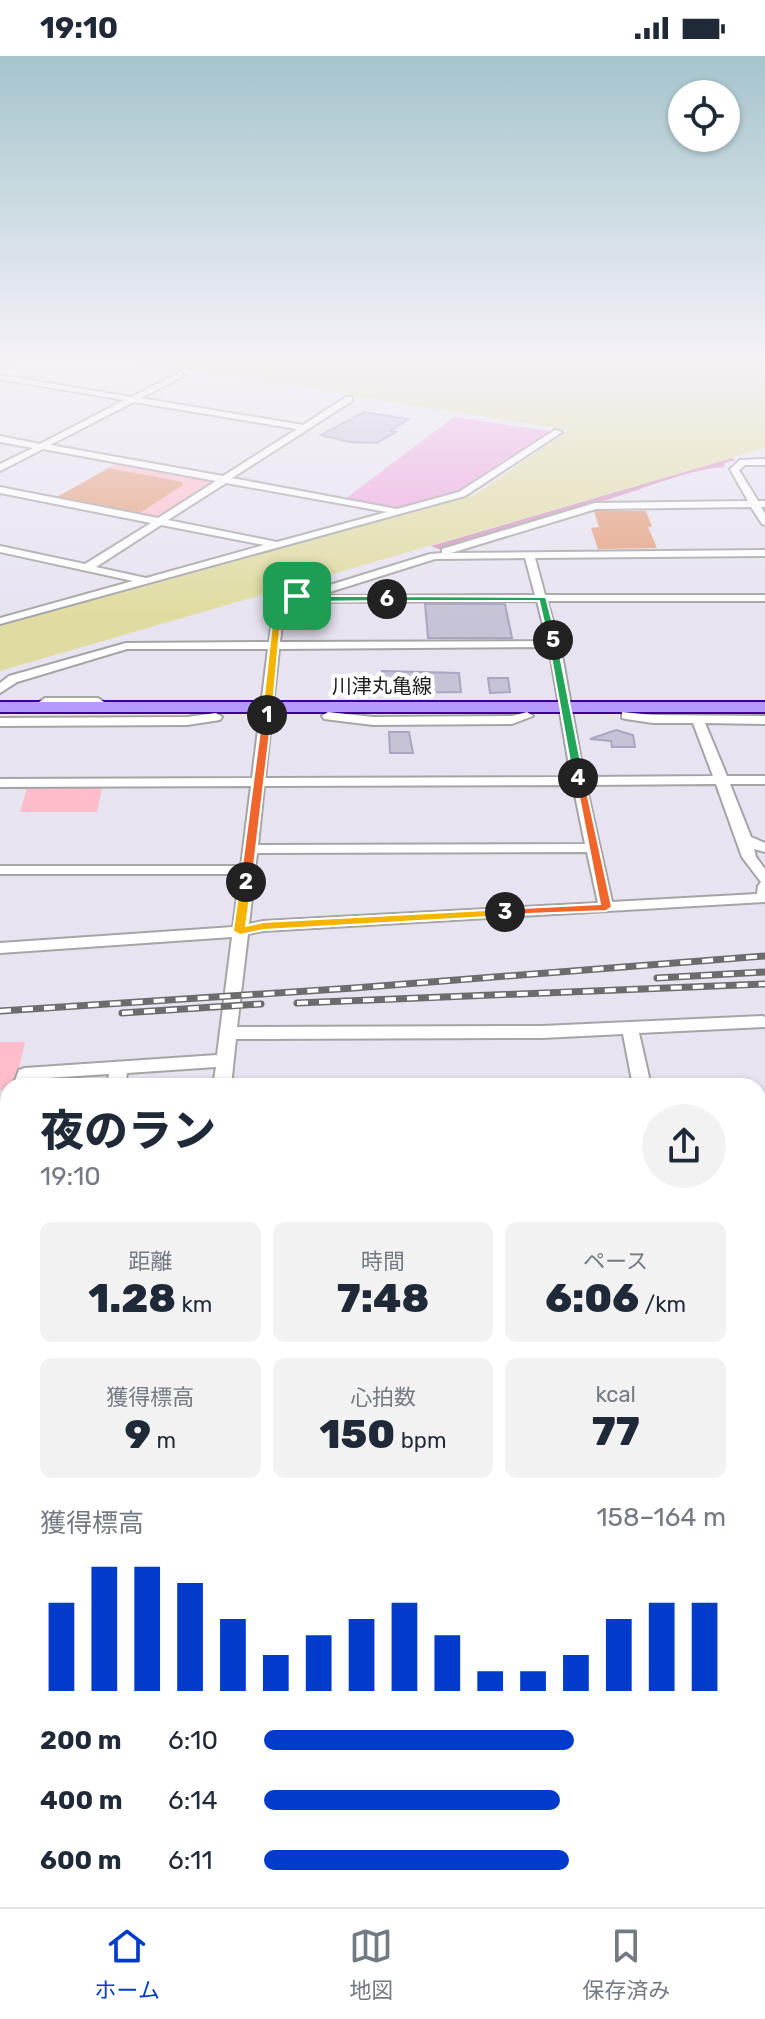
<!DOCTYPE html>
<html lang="ja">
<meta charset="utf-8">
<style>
:root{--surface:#fff;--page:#f2f2f3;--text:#1f2937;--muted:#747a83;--line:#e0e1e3;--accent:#003bcc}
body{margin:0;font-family:Rubik,"Noto Sans JP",sans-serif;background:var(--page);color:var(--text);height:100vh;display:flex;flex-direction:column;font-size:30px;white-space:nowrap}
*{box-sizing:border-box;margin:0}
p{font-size:26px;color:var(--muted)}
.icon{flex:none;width:44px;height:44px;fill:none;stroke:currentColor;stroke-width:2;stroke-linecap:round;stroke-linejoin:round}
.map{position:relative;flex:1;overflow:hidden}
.details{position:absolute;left:0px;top:1022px;width:766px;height:830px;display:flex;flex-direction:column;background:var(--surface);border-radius:24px 24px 0 0;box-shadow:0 2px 6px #0004}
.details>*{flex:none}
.buttons{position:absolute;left:668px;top:24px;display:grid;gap:16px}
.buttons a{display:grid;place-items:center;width:72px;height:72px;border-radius:50%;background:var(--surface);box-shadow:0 2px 6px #0004;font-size:40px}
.pin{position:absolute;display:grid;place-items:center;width:68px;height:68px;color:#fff;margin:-34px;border-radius:16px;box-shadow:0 4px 12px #0006}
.km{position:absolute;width:40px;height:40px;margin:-20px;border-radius:50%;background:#222;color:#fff;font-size:22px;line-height:40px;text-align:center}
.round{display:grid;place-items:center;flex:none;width:84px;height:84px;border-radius:42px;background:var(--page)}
.overview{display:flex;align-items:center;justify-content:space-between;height:136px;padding:0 40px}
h1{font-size:44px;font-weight:800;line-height:60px}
.figures{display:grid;grid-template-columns:repeat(3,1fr);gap:12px;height:136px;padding:8px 40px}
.figures div{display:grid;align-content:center;border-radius:12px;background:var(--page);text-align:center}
.figures b{font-size:40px;font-weight:800}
.figures small{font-size:22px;font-weight:400}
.figures p{font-size:22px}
.chart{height:224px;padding:16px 40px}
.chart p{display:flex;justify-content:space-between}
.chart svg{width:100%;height:144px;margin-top:8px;stroke:var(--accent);stroke-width:6}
ul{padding:0 40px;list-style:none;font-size:26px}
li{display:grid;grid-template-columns:128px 96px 1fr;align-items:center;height:60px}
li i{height:20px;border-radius:10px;background:var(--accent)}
.status{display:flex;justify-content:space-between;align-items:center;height:56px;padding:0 40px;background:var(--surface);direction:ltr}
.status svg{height:22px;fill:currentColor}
.tabs{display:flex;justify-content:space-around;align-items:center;height:112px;border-top:2px solid var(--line);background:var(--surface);font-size:22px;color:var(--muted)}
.tabs a{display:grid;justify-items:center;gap:4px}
.tabs .selected{color:var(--accent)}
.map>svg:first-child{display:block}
</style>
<div class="status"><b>19:10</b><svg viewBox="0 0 49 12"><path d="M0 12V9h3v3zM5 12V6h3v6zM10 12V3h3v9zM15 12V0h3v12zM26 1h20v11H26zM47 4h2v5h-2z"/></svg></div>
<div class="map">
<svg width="765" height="1851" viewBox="0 0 765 1851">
<rect width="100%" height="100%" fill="#e8e3f0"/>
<polygon fill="#eda6de" points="454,361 555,376 459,437 399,453 345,443"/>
<g fill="#d295b9">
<path d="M732,402L735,404L725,407L724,411C683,414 638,436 602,445L610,446L592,449L441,494L431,490Z"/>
<polygon points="758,1699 765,1699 765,1851 362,1851 357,1844 758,1844"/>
</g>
<g fill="#fdbdcb">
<polygon points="117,407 213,425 214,426 157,461 57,441"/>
<polygon points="27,732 102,732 97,756 20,756"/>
<polygon points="0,986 25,986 15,1030 8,1030 8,1034 0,1034"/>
</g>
<g fill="#e49e7c">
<polygon points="109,412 182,426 183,429 138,458 57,441"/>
<polygon points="594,455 646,455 652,471 648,471 657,492 598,493 591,472 599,471"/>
</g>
<polygon fill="#e0dca1" points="105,300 765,300 765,392 0,615 0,570 475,439 568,374"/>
<g fill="#c6c3d7" stroke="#a9a5c2" stroke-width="2">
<polygon points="364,356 408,363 391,375 396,376 377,387 349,386 321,379"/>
<polygon points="425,548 505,548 512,582 428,582"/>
<polygon points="382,615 459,617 461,636 384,637"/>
<polygon points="488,622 508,622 510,636 490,637"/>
<polygon points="616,674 633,679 635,691 612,691 611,685 590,683"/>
<polygon points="389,676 409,676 413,697 390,697"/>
</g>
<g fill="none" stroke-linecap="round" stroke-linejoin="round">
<g stroke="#a5a5a5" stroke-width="4">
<g id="minor">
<polygon points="10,300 21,300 0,308 0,303"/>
<path d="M181,316L184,320L141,342L303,369L346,341H352V345L232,422L397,453L459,436L555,374L562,376L465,440L0,568V562L133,525L0,496V490L85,508L151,467L0,437V431L158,462L216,425L43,393L0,415V408L33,392L0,386V380L40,388L124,344L0,323V319L131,341ZM134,346L297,373L223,420L50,389ZM226,427L387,456L277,486L168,464ZM161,469L264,489L146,522L96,511Z"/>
<path d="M765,403V409H745L739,414L758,445H765V451H761L765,458V469L762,468L751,451L596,453L451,497L765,494V500L535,502L545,539H765V545H547L560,588L584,721L713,720L693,667H653L626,663L622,662V656L653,659L765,660V668L705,667L727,720H765V728H730L751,781L765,787V796L754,793L756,801L765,813V846L263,875L248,878L237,971L542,970L762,960L765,961V971L639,977L651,1030H633L623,978L542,982L236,983L231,1030H213L216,1011L127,1017L125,1030H107L109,1018L32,1023L31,1030H13L19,1014L25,1012L217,999L232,881L0,897V887L233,871L240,818H0V810H241L251,730L0,731V723L252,722L268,593H127L17,626L0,637V627L9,620L126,587L269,586L275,546L430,498L442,497V493L595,447L748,445L730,413L740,404ZM525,502L535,539L317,540L435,503ZM305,543L310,546L537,545L547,585L280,586L284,550ZM549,591L571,721L265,722L279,593ZM716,728L742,801L761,826L758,830L757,838L612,846L586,729ZM573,729L585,788L258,789L264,730ZM587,796L598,847L263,865L249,868L257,797Z"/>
<polygon points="45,642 98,642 104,646 98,650 41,649 39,646"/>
<polygon points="328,656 373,661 512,660 527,656 533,660 512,668 373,669 324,663 322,660"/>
<polygon points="216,657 222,661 220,664 187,669 0,670 0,662 187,661"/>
<polygon points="8,1072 8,1109 0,1114 0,1077"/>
<rect x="758" y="1130" width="7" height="14"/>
<polygon points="0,1197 8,1199 8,1215 0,1213"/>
<rect x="758" y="1423" width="7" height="22"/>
<polygon points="0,1483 8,1484 8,1506 0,1505"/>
<polygon points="8,1582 8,1623 0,1619 0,1586"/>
<polygon points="8,1755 8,1788 0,1791 0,1759"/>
<polygon points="38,1844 70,1844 67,1851 35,1851"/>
</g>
</g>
<g stroke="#3a0098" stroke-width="4">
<g id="major">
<rect x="0" y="646" width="765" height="10"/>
<polygon points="0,1345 8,1346 8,1372 0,1371"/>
<rect x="758" y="1379" width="7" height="28"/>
</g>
</g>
<use href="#minor" fill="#fff" fill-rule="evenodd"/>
<use href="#major" fill="#b599ff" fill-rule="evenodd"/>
<g stroke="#6c6c6c" stroke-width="7">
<g id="rail">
<polyline points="657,922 765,916"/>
<polyline points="297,947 765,928"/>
<polyline points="0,955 354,932 765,900"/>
<polyline points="122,957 261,948"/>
</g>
</g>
<use href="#rail" stroke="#fff" stroke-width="4" stroke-dasharray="11" stroke-linecap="butt"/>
</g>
<linearGradient id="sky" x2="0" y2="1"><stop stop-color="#a5c4cc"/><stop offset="0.54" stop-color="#f5f2f8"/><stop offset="1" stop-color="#f5f2f8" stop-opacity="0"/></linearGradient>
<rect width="765" height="559" fill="url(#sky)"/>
<polygon fill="#f5b400" stroke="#fff" stroke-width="2" points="294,539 301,540 282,551 272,659 267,662 262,659 274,550"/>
<polygon fill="#f0652b" stroke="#fff" stroke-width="2" points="267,656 272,659 252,826 246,830 240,826 262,659"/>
<polygon fill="#f5b400" stroke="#fff" stroke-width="2" points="246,823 252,826 246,870 263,866 505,853 511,856 505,860 263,874 240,879 233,875 240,826"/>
<polygon fill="#f0652b" stroke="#fff" stroke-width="2" points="575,720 584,722 612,851 606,855 500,859 499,856 505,853 600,848"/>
<polygon fill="#22a559" stroke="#fff" stroke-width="2" points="553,581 557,584 584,722 578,726 573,722 548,584"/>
<polygon fill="#22a559" stroke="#fff" stroke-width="2" points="387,540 546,541 557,584 553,587 548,584 539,545 384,545"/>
<polygon fill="#22a559" stroke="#fff" stroke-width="2" points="297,538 304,540 387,540 392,543 387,545 303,546 294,542"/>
<g text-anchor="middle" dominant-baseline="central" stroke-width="8" stroke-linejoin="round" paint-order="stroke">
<g font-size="20" fill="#1e1e1e" stroke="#fff">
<text x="382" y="630">川津丸亀線</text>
</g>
</g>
</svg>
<div class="buttons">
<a><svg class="icon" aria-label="locate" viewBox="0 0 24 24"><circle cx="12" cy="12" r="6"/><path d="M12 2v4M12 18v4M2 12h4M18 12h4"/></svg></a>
</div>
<div class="pin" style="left:297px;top:540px;background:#1e9e55"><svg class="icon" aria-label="arrive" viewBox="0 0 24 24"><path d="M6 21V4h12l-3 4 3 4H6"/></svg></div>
<b class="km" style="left:267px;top:659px">1</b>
<b class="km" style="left:246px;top:826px">2</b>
<b class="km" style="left:505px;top:856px">3</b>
<b class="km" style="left:578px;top:722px">4</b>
<b class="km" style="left:553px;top:584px">5</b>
<b class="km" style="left:387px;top:543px">6</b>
<section class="details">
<div class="overview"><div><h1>夜のラン</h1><p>19:10</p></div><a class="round"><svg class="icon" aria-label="share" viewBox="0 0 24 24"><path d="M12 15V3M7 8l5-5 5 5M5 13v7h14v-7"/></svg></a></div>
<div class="figures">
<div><p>距離</p><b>1.28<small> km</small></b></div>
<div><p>時間</p><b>7:48</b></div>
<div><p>ペース</p><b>6:06<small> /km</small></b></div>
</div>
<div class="figures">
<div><p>獲得標高</p><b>9<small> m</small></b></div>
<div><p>心拍数</p><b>150<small> bpm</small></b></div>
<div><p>kcal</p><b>77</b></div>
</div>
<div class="chart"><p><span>獲得標高</span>158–164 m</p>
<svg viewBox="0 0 160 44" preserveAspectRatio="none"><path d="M5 44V17M15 44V6M25 44V6M35 44V11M45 44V22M55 44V33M65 44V27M75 44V22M85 44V17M95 44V27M105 44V38M115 44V38M125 44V33M135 44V22M145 44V17M155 44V17"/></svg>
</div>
<ul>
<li><b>200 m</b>6:10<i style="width:67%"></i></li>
<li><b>400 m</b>6:14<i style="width:64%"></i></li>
<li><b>600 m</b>6:11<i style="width:66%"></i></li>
</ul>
</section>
</div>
<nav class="tabs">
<a class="selected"><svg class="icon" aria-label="home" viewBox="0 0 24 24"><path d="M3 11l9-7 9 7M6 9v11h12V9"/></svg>ホーム</a>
<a><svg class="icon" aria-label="map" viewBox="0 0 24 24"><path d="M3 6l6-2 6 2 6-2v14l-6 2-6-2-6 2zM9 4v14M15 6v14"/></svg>地図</a>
<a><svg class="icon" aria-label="saved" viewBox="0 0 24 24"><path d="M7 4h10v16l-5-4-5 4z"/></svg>保存済み</a>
</nav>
